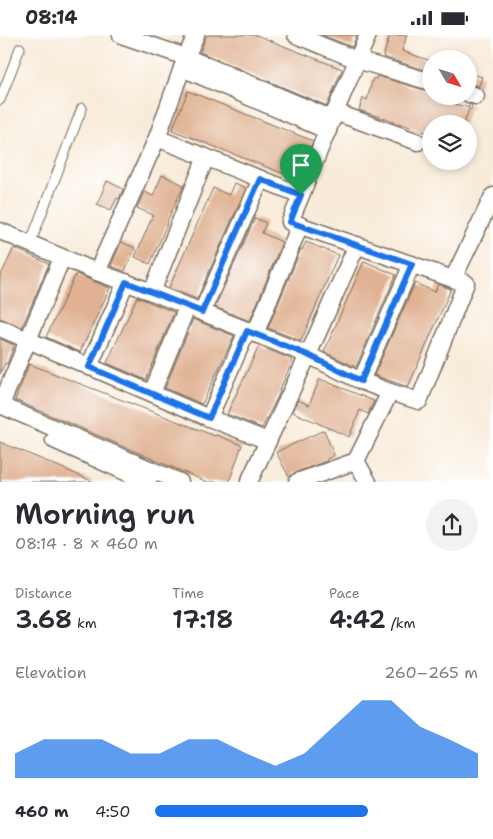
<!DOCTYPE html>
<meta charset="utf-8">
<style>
:root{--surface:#fff;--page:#f2f2f3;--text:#2b2b33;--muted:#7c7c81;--accent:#1a73e8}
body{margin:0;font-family:"Shantell Sans",sans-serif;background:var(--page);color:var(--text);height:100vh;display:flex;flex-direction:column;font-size:19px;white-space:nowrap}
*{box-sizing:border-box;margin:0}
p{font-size:16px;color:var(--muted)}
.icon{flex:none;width:28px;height:28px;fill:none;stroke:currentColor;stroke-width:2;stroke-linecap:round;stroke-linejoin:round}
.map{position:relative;height:447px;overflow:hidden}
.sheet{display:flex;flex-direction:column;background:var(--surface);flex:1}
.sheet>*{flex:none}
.needle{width:32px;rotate:128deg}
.controls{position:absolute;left:422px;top:15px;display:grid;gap:10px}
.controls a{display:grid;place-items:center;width:55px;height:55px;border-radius:50%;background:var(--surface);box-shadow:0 2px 8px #0003;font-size:25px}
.pin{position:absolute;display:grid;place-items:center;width:42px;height:42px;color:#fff;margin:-51px -21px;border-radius:50% 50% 50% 0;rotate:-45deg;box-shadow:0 0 5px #0007}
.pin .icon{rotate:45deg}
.round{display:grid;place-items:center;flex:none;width:52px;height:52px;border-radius:26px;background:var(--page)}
.summary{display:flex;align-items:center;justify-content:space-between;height:85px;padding:0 15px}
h1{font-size:28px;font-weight:600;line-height:38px}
.figures{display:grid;grid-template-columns:repeat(3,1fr);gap:8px;height:85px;padding:5px 15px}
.figures div{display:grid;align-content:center}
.figures b{font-size:25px;font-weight:600}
.figures small{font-size:14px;font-weight:400}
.figures p{font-size:14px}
.chart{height:140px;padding:10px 15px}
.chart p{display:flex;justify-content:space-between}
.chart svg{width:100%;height:90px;margin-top:5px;fill:var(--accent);opacity:.7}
ul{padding:0 15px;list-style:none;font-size:16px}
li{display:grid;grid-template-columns:80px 60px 1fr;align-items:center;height:38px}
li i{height:12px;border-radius:6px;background:var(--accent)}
.status{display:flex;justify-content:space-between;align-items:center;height:35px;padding:0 25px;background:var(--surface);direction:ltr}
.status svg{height:14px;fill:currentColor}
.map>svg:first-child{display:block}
</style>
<div class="status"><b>08:14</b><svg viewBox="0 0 49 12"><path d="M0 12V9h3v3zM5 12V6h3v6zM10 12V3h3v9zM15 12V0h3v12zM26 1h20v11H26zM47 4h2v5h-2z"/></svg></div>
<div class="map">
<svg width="493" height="447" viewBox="0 0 493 447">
<rect width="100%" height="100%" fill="#fff"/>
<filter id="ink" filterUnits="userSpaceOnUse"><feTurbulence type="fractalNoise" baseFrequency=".02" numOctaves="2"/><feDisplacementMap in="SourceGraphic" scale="10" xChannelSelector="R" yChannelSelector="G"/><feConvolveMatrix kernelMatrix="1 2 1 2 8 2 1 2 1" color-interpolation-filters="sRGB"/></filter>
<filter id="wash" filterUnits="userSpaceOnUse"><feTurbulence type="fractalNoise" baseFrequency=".0096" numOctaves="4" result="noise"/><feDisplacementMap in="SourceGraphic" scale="20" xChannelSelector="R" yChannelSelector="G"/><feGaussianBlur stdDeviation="1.12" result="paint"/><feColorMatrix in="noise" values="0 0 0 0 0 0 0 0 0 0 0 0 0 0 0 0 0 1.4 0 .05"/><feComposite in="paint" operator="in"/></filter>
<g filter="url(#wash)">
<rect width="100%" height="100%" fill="#f8ebd9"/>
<g id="blocks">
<g fill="#e0b293">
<polygon points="207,0 256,0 342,34 327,71 200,17"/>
<polygon points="322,0 357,0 352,12"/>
<polygon points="390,0 407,0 402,16 431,26 431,37 383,22"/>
<polygon points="469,38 482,42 479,51 469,49"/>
<polygon points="377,41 431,57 431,62 469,73 469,69 472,70 471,75 469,74 464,89 431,89 431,99 359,75 363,63 367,65 373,43 376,44"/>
<polygon points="188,56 313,106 297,144 172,95"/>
<polygon points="162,140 184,150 167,186 168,187 150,229 135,222 153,180 137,173 144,157 153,161"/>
<polygon points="107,146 123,154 119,164 117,163 111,175 97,169"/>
<polygon points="234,148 246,153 197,264 169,253 213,153 229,160"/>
<polygon points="255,183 266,188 262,198 282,207 250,286 215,272"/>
<polygon points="121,207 135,213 125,236 111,231"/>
<polygon points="306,207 338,220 301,306 268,293 301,214 302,215"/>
<polygon points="14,213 49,229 22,292 0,283 0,242"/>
<polygon points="364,226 396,240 356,332 324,317"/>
<polygon points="76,239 110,253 80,317 46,302"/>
<polygon points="415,248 435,257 438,249 451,254 408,352 374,340"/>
<polygon points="137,262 174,277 146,345 107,328"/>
<polygon points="193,284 234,301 202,369 165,353"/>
<polygon points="0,304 14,310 7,329 5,328 0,339"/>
<polygon points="259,311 293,325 279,356 280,357 262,393 227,379"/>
<polygon points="29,329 215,401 216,400 242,410 229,447 207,447 15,365"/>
<polygon points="320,344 374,366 368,379 360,375 349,402 293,377 298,365 309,370"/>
<polygon points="324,395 334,420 327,424 327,426 294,438 289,442 276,417"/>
<polygon points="0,407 55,430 94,447 0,447"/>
</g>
</g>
</g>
<g filter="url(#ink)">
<use href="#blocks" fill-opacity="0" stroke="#7d6e5f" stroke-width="1"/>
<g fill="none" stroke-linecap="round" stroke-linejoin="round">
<g stroke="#7d6e5f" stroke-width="11">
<g id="lane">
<polyline points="0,65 20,13"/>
<polyline points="30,209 82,73"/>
</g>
</g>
<g stroke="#7d6e5f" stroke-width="19">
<g id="street">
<polyline points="121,0 186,22 333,84"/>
<polyline points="296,0 357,25 431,47"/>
<polyline points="368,0 335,77 290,187 453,244"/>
<polyline points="182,33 328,96"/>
<polyline points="469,59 476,61"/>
<polyline points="335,77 418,107"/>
<polyline points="157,103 301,160"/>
<polyline points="0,196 97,237 152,257 308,320 361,346 390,357"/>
<polyline points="97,237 157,103 186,22 196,0"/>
<polyline points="152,257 206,122"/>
<polyline points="202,277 261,144"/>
<polyline points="0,293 209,383 268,406"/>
<polyline points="255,299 300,190"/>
<polyline points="89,332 126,247"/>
<polyline points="361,346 412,229"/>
<polyline points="152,358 187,272"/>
<polyline points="0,370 180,447"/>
<polyline points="1,370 62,223"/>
<polyline points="209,383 247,296"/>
<polyline points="54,405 148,447"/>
<polyline points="356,426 368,447"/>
<polyline points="249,447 308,320 357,210"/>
<polyline points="297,447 356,426 390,357 419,366 466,248 453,244 493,161"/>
</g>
</g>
<use href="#lane" stroke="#fff" stroke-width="9"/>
<use href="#street" stroke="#fff" stroke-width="16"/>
</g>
</g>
<g fill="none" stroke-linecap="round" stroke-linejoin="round" filter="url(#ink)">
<g stroke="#fff" stroke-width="10">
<polygon id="route" points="260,144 301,160 290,187 412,229 361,346 308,320 247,296 209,383 89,332 126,247 202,277"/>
</g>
<use href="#route" stroke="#1a73e8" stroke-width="6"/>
</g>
</svg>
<div class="controls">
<a><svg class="needle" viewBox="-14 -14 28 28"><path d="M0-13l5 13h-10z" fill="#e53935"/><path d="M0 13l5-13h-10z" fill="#7c7c81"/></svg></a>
<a><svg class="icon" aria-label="layers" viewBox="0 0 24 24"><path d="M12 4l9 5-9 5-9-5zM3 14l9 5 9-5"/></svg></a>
</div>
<div class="pin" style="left:301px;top:160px;background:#1e9e55"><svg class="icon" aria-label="arrive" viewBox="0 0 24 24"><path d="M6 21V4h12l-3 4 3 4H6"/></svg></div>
</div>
<section class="sheet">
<div class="summary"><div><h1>Morning run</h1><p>08:14 · 8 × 460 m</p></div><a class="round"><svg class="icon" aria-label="share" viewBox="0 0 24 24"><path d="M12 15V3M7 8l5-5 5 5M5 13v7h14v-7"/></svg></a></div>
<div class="figures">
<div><p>Distance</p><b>3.68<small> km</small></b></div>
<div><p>Time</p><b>17:18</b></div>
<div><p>Pace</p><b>4:42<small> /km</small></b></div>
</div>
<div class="chart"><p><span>Elevation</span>260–265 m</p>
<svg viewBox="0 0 160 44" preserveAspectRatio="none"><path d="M0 44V32L10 25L20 25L30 25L40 32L50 32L60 25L70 25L80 32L90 38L100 32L110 19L120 6L130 6L140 19L150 25L160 32V44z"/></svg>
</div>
<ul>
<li><b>460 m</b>4:50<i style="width:66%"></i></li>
</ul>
</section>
